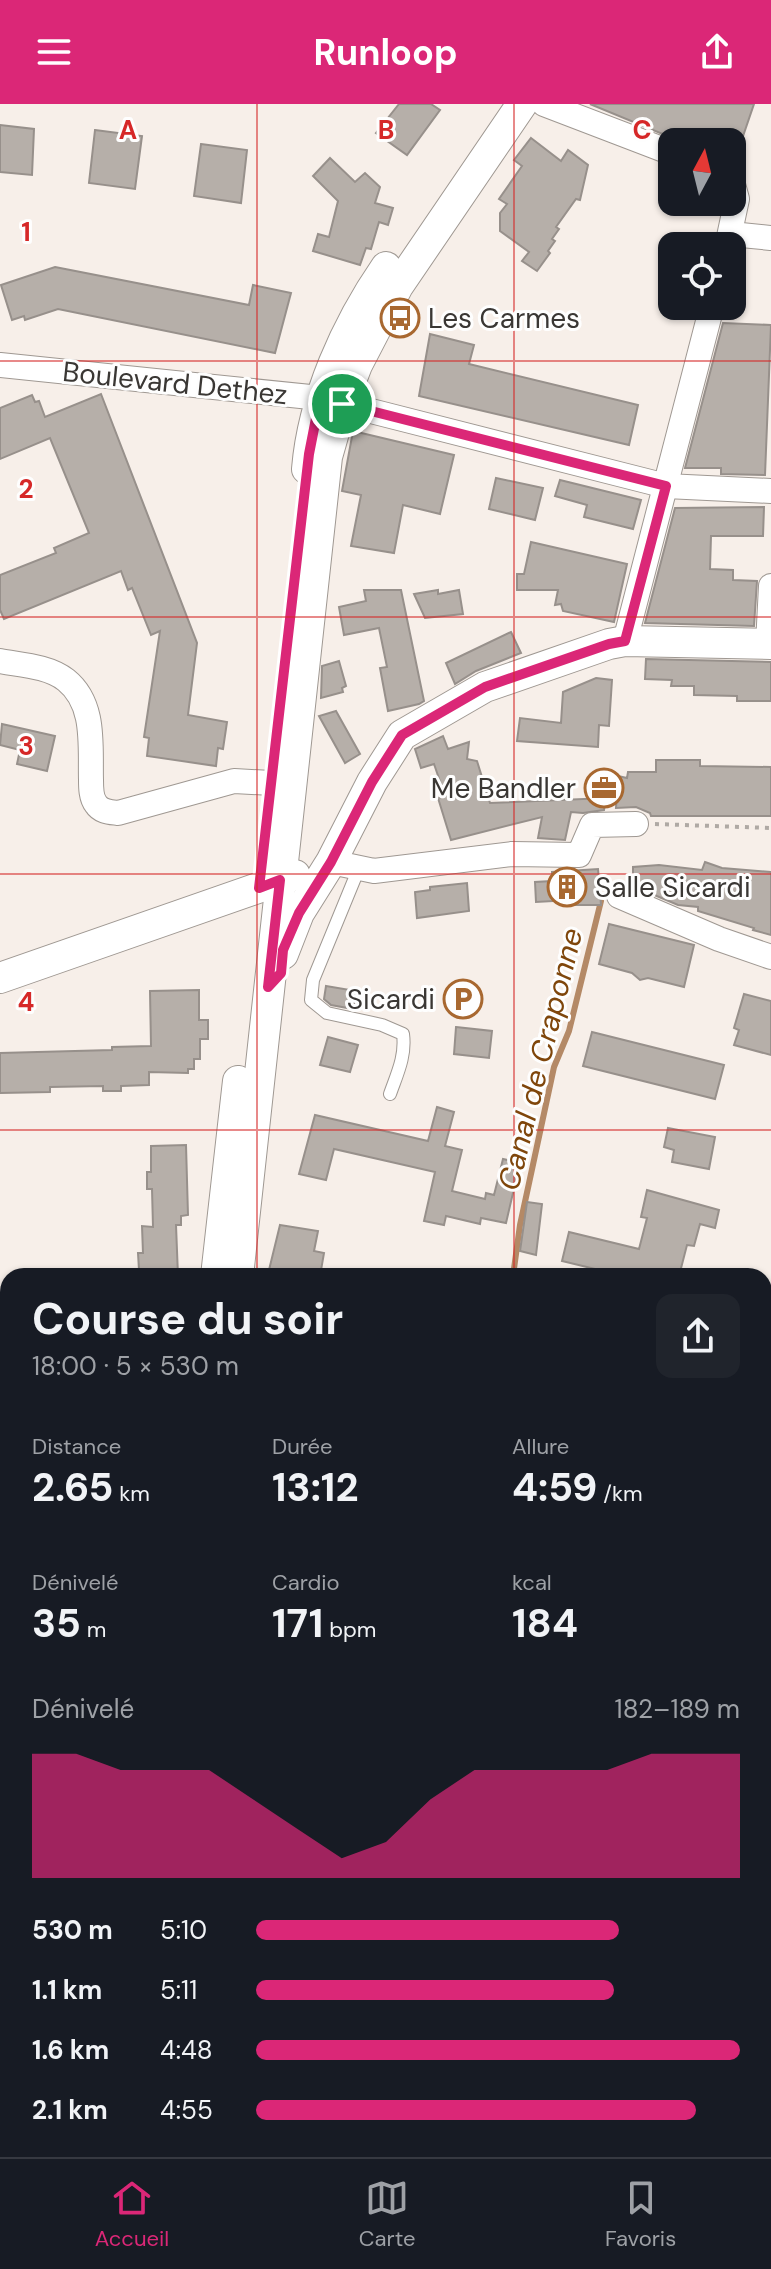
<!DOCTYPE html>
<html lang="fr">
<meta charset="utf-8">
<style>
:root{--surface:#171b24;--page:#20242c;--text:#f1f3f6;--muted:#9ea1a6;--line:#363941;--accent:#db2777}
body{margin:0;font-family:"DM Sans",sans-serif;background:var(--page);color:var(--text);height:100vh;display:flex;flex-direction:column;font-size:30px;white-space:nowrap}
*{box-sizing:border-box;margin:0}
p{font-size:26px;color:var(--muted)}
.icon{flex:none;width:44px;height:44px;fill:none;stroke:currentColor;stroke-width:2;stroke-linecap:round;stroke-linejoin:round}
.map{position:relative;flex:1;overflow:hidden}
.drawer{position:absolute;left:0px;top:1164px;width:772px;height:890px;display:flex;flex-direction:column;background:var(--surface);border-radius:24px 24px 0 0;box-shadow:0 2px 6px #0004}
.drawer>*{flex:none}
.needle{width:52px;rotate:7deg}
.fabs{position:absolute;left:658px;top:24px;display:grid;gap:16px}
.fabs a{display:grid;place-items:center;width:88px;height:88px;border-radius:16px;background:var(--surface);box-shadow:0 2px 6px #0004;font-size:40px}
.pin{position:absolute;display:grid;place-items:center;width:68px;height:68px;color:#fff;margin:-34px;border:4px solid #fff;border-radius:50%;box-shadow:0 2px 8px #0007}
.round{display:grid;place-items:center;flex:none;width:84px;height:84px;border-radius:16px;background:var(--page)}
.overview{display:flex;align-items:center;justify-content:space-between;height:136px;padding:0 32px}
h1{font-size:44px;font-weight:700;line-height:60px}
.metrics{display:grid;grid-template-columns:repeat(3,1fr);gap:12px;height:136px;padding:8px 32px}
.metrics div{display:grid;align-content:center}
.metrics b{font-size:40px;font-weight:700}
.metrics small{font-size:22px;font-weight:400}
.metrics p{font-size:22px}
.chart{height:224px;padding:16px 32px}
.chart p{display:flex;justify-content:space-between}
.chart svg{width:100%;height:144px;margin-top:8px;fill:var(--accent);opacity:.7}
ul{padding:0 32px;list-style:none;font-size:26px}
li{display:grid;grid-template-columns:128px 96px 1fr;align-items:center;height:60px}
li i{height:20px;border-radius:10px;background:var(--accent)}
header{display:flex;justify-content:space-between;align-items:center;height:104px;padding:0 32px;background:var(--accent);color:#fff;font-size:36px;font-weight:700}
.tab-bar{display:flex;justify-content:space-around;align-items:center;height:112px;border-top:2px solid var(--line);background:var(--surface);font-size:22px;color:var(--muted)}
.tab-bar a{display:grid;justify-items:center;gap:4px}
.tab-bar .active{color:var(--accent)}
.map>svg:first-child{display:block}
</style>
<header><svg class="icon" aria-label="menu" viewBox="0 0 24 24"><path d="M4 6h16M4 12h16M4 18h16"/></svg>Runloop<svg class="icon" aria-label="share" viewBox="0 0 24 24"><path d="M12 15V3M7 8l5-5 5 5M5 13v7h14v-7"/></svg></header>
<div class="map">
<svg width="771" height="2053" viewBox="0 0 771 2053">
<rect width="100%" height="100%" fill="#f7efe9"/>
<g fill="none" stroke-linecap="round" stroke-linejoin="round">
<g stroke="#b48966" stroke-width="6">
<polyline points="513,1172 520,1121 554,963 569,927 601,797"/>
<polyline points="176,2053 182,2046"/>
</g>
</g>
<g fill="#b6afa9" stroke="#97908b" stroke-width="2">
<polygon points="399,0 431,0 440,6 407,51 376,29"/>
<polygon points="590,0 754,0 741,38 682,38"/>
<polygon points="0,21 34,25 32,71 0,68"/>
<polygon points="95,26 142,32 135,85 89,79"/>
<polygon points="531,34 561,57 568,46 588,61 580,96 576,95 556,123 559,125 552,135 555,137 548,147 550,149 537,167 522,157 529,148 500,127 500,109 507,100 499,95 522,62 514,56"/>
<polygon points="201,40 247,46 241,99 194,92"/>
<polygon points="330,54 355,78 365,69 380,83 375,99 393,104 388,121 379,118 371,145 366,144 360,161 313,147 318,130 329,133 338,97 313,72"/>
<polygon points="55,163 249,201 253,181 291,189 275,249 58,205 25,216 24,212 12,216 1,181"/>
<polygon points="723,219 771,221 765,371 721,370 721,364 685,364"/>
<polygon points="430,230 474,241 469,260 638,301 629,341 419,292"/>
<polygon points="101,290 197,539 188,611 227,618 223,645 218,644 216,662 147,652 149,634 144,633 160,527 151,531 132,484 128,486 121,467 4,515 0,506 0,471 56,449 54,444 89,429 50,334 0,355 0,304 32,291 35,298 39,297 45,313"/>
<polygon points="353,327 454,351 440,410 403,401 394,449 351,442 361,391 342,387"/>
<polygon points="496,374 543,384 535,416 489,405"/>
<polygon points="560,376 641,396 633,425 584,413 587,401 555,392"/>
<polygon points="764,403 763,432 711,432 710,465 733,466 733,476 757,477 754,522 645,519 675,404"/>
<polygon points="531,438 627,460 614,518 563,507 561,500 555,501 558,486 517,486 517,470 524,470"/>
<polygon points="364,486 401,486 424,597 419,600 388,607 380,564 387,563 379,524 344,531 339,503 366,497"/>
<polygon points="438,486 438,490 459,486 463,510 425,514 414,490"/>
<polygon points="511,528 521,549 476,567 455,580 446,559"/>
<polygon points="646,555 771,558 771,597 737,597 737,592 694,591 694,582 671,582 672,576 645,575"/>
<polygon points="339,557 346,582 342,584 343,588 321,594 322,562"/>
<polygon points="596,574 612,576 609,622 599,621 598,643 517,637 520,614 561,619 563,588"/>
<polygon points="336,607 360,650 345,659 319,612"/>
<polygon points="2,620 55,632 47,667 17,660 20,646 0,641"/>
<polygon points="443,632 448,645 469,638 467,655 477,657 490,699 606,694 604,706 583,709 571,708 565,736 538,734 542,713 451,736 438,694 445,692 434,660 421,664 415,645"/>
<polygon points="656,656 700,656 700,662 771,663 771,712 651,712 650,709 636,703 616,704 618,672 627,674 628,668 656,668"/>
<polygon points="705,758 722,764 771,768 771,831 753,826 754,824 698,807 698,803 678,801 633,782 633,763 659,761 702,766"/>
<polygon points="598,765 601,801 573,801 572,796 536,798 535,778 552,777 552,768"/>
<polygon points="467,779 469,807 417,814 415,788 430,786 430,783"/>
<polygon points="609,820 694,841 684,883 648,874 640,876 632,869 599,860"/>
<polygon points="326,882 356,887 353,905 331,901 324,895"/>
<polygon points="199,886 199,916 208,916 208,935 200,935 200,955 194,955 194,965 188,965 188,969 149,968 149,981 121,982 121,987 103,987 103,982 50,983 50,988 0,989 0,949 112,946 112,943 151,942 150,887"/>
<polygon points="744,890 771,897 771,951 734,941 739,926 734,924"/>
<polygon points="456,923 492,927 489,954 454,950"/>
<polygon points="592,928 724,961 715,995 583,962"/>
<polygon points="328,933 358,941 350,968 320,961"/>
<polygon points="437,1003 454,1008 445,1042 462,1046 452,1087 485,1095 486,1089 494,1091 503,1055 520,1059 506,1119 481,1114 480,1120 446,1112 444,1121 424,1117 435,1068 334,1045 326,1076 299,1070 315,1011 428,1037"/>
<polygon points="668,1024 715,1033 709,1065 672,1058 674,1046 664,1043"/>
<polygon points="186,1041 188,1111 181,1112 181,1121 176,1121 178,1172 143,1172 143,1166 139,1166 138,1149 143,1149 142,1122 153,1123 152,1085 147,1085 147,1068 151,1068 151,1042"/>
<polygon points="647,1086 719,1106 715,1124 700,1120 694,1142 687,1141 679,1172 624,1172 562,1157 569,1128 639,1145 647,1114 641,1113"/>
<polygon points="527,1098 542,1100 536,1151 520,1147"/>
<polygon points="280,1121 318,1127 314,1147 324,1149 320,1172 271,1172 272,1166 269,1166"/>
</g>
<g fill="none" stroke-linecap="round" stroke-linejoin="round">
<g stroke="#9f9892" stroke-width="14">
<g id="service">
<path d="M359,764L313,876L311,896L327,909L382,921L403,930C406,952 397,970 390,990"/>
<polyline points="691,1172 694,1172"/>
<polyline points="764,1190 771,1192"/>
</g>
</g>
<g stroke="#9f9892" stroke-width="26">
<g id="minor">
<polyline points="544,0 672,49"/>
<polyline points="731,130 771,134"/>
<polyline points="727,142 737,95 732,77"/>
<polyline points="0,261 320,294 666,382 771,387"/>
<polyline points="625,537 712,202"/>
<polyline points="768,540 771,482"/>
<path d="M0,557C21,561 48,562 66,576C96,600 90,642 91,676C91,683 91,694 96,700C101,708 110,708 118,709L234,677L271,679"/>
<polyline points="331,758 374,767 512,750 579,751 592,721 636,720"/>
<polyline points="619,792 719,835 771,853"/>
<polyline points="0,1403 8,1404"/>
<polyline points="764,2008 771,2010"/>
<polyline points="14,2053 17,2046"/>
<polyline points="653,2053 654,2046"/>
</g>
</g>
<g stroke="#9f9892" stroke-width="32">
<g id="tertiary">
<path d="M307,365C313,294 346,221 386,163"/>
<polyline points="283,850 299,809 331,758 372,678 402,631 485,583 609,540 625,537 771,540"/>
<polyline points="0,874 295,771"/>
<polyline points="216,1172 238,977"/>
<polyline points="238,1172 327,353 342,300 357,261 398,182 522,0"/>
<polyline points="0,1739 8,1738"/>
<polyline points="0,1762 8,1759"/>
</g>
</g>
<g stroke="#9f9892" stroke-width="36">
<g id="secondary">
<polyline points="764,1618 771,1601"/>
<polyline points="534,2053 544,2046"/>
</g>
</g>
<g stroke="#afa9a4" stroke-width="4" stroke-dasharray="4 6" stroke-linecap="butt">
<polyline points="655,720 771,724"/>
<polyline points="0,1936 8,1936"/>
</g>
<use href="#service" stroke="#fff" stroke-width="12"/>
<use href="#minor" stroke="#fff" stroke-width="24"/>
<use href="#tertiary" stroke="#fff" stroke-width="30"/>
<use href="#secondary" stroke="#fff" stroke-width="34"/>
</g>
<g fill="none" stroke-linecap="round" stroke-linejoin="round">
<g stroke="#fff" stroke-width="16">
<polygon id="route" points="320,294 666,382 625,537 609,540 485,583 402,631 372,678 331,758 299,809 283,846 281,869 268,883 280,776 259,784 309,350"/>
</g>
<use href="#route" stroke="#db2777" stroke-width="10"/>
</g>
<path fill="none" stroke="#d62828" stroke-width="2" stroke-opacity="0.55" d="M257,0V1172M514,0V1172M0,257H771M0,513H771M0,770H771M0,1026H771M0,1283H8M764,1283H771M0,1540H8M764,1540H771M0,1796H8M764,1796H771M257,2046V2053M514,2046V2053"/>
<defs>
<g id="bus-ring" transform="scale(2)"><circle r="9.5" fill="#fefefe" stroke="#a86830" stroke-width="1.5"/><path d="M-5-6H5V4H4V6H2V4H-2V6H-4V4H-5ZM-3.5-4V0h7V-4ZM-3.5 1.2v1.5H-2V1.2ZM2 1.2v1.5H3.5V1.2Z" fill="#a86830"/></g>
<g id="office-ring" transform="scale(2)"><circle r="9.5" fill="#fefefe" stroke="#a86830" stroke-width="1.5"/><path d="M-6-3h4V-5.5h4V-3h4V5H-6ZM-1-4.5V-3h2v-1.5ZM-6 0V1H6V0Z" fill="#a86830"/></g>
<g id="building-ring" transform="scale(2)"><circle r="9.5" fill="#fefefe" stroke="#a86830" stroke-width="1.5"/><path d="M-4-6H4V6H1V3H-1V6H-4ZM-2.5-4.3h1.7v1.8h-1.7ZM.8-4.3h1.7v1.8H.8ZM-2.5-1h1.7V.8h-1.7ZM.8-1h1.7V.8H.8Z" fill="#a86830"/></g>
<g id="parking-ring" transform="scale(2)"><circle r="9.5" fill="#fefefe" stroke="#a86830" stroke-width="1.5"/><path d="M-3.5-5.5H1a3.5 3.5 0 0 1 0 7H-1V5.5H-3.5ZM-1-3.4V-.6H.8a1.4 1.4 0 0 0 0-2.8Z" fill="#a86830"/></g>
</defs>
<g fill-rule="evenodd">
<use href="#bus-ring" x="400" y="214"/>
<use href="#office-ring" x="604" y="684"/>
<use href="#building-ring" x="567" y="783"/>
<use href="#parking-ring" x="463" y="895"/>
</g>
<g text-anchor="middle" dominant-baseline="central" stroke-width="6" stroke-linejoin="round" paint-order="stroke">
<g font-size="28" fill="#3a3734" stroke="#fefefe" text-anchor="start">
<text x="428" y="214">Les Carmes</text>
<text x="576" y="684" text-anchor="end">Me Bandler</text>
<text x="595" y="783">Salle Sicardi</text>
<text x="435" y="895" text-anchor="end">Sicardi</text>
</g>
<g font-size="28" fill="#3a3734" stroke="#fefefe">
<text transform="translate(175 279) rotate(6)">Boulevard Dethez</text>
</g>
<g font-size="30" font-style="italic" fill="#7f460b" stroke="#fefefe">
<text transform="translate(540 955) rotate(-76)">Canal de Craponne</text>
</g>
</g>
<g font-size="26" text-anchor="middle" font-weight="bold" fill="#d62828" stroke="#fefefe" stroke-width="6" stroke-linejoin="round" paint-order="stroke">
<text x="128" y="35">A</text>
<text x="386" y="35">B</text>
<text x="642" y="35">C</text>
<text x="26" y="137">1</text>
<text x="26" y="394">2</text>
<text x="26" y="651">3</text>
<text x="26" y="907">4</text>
</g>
</svg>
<div class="fabs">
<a><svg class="needle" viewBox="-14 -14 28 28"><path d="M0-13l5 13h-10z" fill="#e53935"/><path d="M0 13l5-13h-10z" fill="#9ea1a6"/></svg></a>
<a><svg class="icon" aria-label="locate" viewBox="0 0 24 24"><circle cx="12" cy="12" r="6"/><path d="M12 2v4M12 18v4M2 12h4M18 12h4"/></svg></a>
</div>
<div class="pin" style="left:342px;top:300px;background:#1e9e55"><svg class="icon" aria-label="arrive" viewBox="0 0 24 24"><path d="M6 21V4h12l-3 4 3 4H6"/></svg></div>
<section class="drawer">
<div class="overview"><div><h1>Course du soir</h1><p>18:00 · 5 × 530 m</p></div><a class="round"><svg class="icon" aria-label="share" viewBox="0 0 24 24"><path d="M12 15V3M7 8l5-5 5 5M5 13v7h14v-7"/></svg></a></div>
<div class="metrics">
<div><p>Distance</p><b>2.65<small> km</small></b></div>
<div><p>Durée</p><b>13:12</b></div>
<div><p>Allure</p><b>4:59<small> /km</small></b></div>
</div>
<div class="metrics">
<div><p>Dénivelé</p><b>35<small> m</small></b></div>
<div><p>Cardio</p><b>171<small> bpm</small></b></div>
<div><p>kcal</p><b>184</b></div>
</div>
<div class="chart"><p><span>Dénivelé</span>182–189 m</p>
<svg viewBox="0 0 160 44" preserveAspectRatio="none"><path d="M0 44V6L10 6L20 11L30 11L40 11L50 20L60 29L70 38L80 33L90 20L100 11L110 11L120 11L130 11L140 6L150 6L160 6V44z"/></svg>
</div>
<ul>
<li><b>530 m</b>5:10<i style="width:75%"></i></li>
<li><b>1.1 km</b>5:11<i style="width:74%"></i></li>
<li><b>1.6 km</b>4:48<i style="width:100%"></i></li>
<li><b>2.1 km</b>4:55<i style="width:91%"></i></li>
</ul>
</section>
</div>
<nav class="tab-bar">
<a class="active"><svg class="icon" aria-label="home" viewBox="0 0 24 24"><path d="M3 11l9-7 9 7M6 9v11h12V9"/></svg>Accueil</a>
<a><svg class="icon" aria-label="map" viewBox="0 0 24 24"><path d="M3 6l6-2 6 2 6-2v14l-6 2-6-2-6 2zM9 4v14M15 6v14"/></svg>Carte</a>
<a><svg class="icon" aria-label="saved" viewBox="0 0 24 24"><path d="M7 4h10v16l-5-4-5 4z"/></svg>Favoris</a>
</nav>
